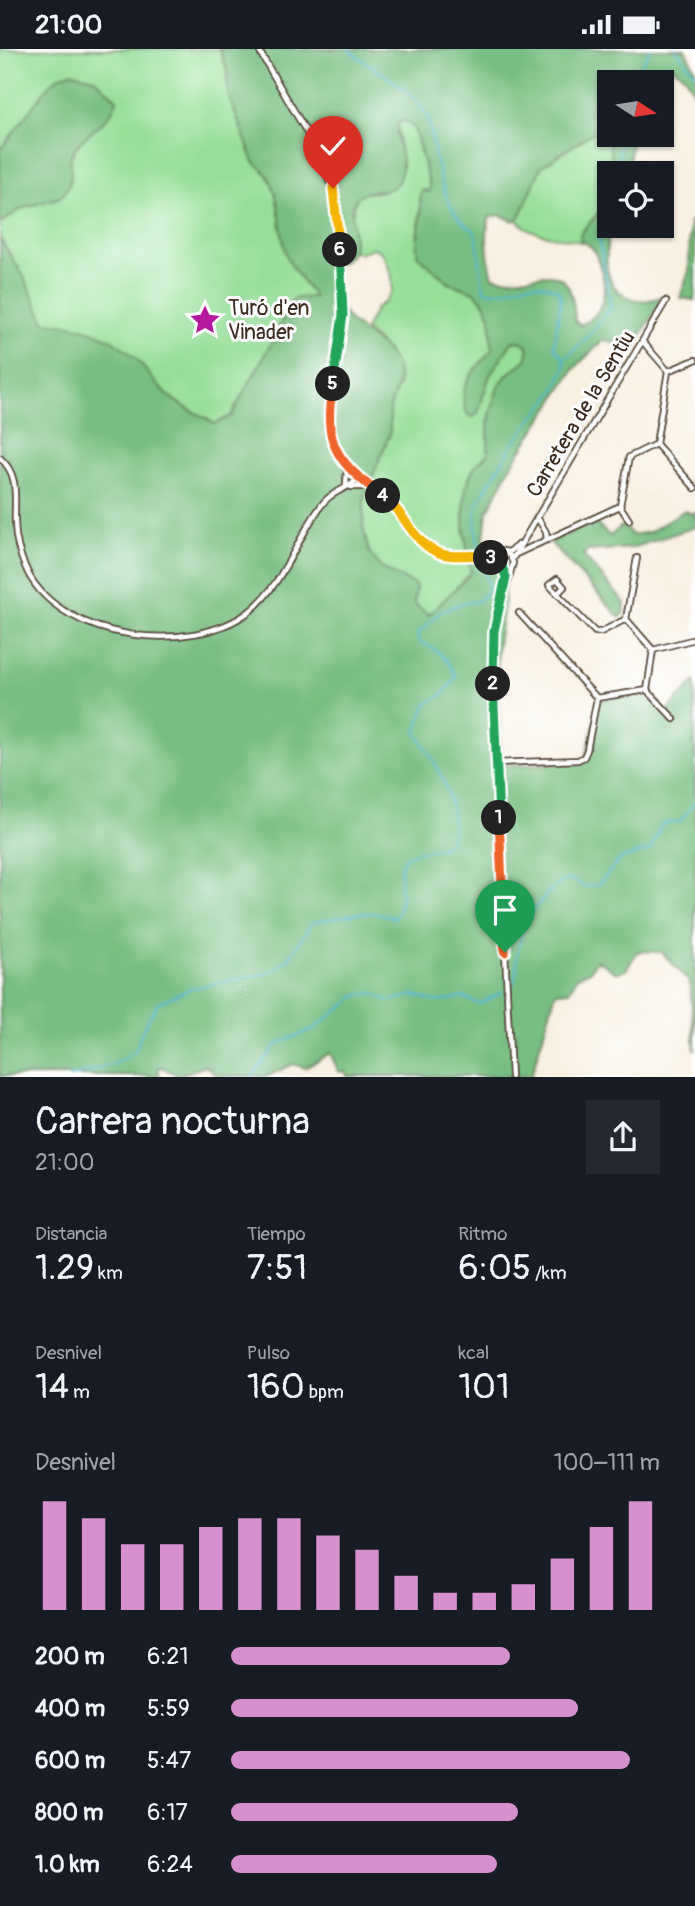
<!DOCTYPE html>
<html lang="es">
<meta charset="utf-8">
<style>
:root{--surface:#171b24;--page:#242831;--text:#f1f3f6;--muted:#9ea1a6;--accent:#d690ce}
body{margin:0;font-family:Pangolin,sans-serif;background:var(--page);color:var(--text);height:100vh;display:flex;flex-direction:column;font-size:26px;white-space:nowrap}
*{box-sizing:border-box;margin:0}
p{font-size:23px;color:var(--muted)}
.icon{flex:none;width:38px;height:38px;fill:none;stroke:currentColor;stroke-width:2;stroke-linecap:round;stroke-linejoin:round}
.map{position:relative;height:1028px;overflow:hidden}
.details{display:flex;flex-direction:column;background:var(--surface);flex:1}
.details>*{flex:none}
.needle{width:46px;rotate:102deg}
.controls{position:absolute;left:597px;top:21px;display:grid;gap:14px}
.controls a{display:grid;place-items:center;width:77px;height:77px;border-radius:0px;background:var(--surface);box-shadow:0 2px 5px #0004;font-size:35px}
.pin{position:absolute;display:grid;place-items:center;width:60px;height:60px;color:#fff;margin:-72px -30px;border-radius:50% 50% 50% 0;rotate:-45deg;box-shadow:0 0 7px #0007}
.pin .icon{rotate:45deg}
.km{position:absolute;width:35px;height:35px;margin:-18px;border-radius:50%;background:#222;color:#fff;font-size:19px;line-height:35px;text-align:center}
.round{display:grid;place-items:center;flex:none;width:74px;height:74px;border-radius:0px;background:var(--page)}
.overview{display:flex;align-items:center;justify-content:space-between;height:119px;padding:0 35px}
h1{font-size:38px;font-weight:600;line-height:52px}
.metrics{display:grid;grid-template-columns:repeat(3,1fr);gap:10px;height:119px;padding:7px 35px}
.metrics div{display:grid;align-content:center}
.metrics b{font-size:35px;font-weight:600}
.metrics small{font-size:19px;font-weight:400}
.metrics p{font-size:19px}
.chart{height:196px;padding:14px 35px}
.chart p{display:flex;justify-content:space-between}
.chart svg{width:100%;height:126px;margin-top:7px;stroke:var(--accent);stroke-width:6}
ul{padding:0 35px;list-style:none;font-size:23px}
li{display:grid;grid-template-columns:112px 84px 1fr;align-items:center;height:52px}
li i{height:18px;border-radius:9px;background:var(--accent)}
.status{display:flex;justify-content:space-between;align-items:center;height:49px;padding:0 35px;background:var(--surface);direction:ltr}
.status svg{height:19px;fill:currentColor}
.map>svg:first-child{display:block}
</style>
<div class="status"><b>21:00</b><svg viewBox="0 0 49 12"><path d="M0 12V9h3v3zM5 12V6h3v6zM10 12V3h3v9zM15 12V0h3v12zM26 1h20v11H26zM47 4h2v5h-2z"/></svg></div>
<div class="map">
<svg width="695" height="1028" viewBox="0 0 695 1028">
<rect width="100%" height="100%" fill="#fff"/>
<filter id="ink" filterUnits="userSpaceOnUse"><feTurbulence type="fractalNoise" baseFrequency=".0143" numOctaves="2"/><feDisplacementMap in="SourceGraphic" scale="14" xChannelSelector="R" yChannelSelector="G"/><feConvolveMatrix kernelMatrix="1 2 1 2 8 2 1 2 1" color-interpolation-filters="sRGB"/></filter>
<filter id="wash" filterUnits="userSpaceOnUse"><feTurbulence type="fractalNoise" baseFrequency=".00686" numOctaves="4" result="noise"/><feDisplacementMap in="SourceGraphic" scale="28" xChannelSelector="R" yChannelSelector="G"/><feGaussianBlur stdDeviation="1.57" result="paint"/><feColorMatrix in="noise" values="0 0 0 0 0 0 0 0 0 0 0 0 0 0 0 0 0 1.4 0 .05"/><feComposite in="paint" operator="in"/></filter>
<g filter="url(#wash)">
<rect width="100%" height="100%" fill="#f8f0e1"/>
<g fill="#96de99" stroke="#68845c" stroke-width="2">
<path d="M0,0H220L227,22L228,45L254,112C288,136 274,186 293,217C300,228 308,238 315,249H296L291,252L274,289L231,367L215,375C200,364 181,358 168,346C120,305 117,277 45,274L22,224L0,190V174L23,159L61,148C80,126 64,117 74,101C85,82 107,77 115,56C63,0 36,60 0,101Z"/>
<path d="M405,71L414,79L430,138L429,143L424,141C421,157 414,191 418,207L449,234L475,243L486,256L491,271L492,300C473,326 463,326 465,360L481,350L490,326L512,293C520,291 524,293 529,299L526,311L510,323L498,337L488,375V404L472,423L468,435L464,482L471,524L429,567L414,554L416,536L381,519L369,503L363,479L364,448L390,385V358L399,334L397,318L386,300L365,281L376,259L384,253L392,242V228L384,206L377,200L372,199L360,204L352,202C354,188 347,151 362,145C367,143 373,144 378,143C385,142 392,137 398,133L402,117L397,78L399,73Z"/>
<path d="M592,84H604L609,90L613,124H609V152L582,182L581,193C559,187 532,188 516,170L521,166L541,118Z"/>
</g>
<g fill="#78bd81" stroke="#5a7450" stroke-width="2" fill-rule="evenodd">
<path d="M220,0H685L695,21V45L685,28L670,15L662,25L660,33H609V86H633L627,124H613L609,90L604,84H592L541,118L521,166L514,172L500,166L490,168C484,183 488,212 493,228C535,238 572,198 575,272L580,276C605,266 608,241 600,218C596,206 595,196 581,193L580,185L609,152C609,160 610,173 610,178C606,203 600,235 628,248C642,254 652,252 665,246L633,299L603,291L575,319L509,420L487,464L483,496L487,512L500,519L505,551L497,601L501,716L584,714L600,651L644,643L665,664L695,632V1002L690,934L662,903L638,902L626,921L616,924L597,911L590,922L577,928L569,942L556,943L531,1027H347L345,1022L339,1023L330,1004L305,1019L293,1015L268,1027H217L206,1017L178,1027L162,1018L158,1020L160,1027H0V190L22,224L45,273C79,275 113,285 137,311C148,323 156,337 169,347C182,359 200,365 215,375L231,367L274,289L291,252L296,249L314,248C307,237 291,219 287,208C276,177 285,134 254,113L228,45L227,22ZM405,71L414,79L430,138L429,143L422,141C418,150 421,155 421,165C421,180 414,191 418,207L449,234L475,243L486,256L491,271L492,300C475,323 454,335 468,366L473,368L478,364L490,326L512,293C520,291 524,293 529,299L526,311L510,323L498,337L488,375V404C484,411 477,413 473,420C457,449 466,494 471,524L429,566L414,554L416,536L381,519L369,503L363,479L364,448L390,385V358L399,334L397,318L385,300L350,272L338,256L333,223L334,218C338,215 344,213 348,209C364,193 341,161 359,147C371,137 389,148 398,132C408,114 396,96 397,78L399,73Z"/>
<path d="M71,23L94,29L117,50C111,76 87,80 74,101C64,117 80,126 61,148L23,159L0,174V101L47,39L58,28Z"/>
<polygon points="695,172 695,251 680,249 689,222 690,173"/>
<polygon points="685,461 691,465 695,463 695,478 632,499 588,502 583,506 625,554 624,564 620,569 550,493 594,473 610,487 623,476 632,486 650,483"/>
</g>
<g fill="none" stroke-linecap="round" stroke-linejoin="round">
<g stroke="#51b6cf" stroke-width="2">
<polyline points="676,0 695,25"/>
<polyline points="636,33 639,21 650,0"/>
<polyline points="620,124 619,101 623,86"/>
<polyline points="565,310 588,288 611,258 599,190 609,172"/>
<path d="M512,937C517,927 516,921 517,910C520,886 525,867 543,850C552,840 556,834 569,830L586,838L598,836L620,810L650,801L662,775L680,773L695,753"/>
<path d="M70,1028L115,1015L135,1003L143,980L158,954L189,940L269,924L288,911L312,873L361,864H376L395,869C407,851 395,819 405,809C418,796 439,807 451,791C459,751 437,715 416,683L426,656L443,645L456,629C451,612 436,598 419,593L417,585L442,562L462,554L478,552L487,543L488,534L477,489L475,468L478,453L514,393L553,344L560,330L565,318L563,308L554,298L561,250L558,241C549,237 539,234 530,235C514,236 500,247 484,241C479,221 481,200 474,181C447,167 440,130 434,102C431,88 432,74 423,61C405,34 372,20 348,0"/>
<polyline points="251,1028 277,995 313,980 358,946 373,944 389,952 414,946 437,953 463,948 480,955 502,943"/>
</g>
</g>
</g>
<g filter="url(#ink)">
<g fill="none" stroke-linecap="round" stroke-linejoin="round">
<g stroke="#57483b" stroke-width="8">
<g id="street">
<polyline points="258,0 314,96 334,144 344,255 328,365 337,404 355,427 395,457 414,483 432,501 449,507 488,507 503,502 508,503"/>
<polyline points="643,293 668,322 656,395"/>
<polyline points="668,322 695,311"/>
<polyline points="656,395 695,439"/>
<path d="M0,409C20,426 14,449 15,473C15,490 20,508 28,524C63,592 192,607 250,562C285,534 298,485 324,453C334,441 349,440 359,429"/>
<polyline points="346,437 347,419"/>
<polyline points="351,438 370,438"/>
<polyline points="620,457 629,471"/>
<polyline points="537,468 546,483 547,491"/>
<polyline points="508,503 513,514 494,582 492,626 511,1028"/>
<polyline points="516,505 620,457 629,408 656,395"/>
<polyline points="488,507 501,515 506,530"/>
<polyline points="513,509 666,252"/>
<polyline points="501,515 505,506 518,496"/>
<polyline points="558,544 564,538 557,530 549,536 595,583 601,583 626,570"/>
<polyline points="519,564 597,649"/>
<polyline points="626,570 637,509"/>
<polyline points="626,570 653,601"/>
<polyline points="647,641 674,670"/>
<polyline points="496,714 578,711 584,708 587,701 597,649 647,641 653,601 695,590"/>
</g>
</g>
<use href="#street" stroke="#fff" stroke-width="4.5"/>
</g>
</g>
<g fill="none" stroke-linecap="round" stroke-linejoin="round" filter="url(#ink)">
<g stroke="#fff" stroke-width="14">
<polyline id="split-1" points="499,769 505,903"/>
</g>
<g stroke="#fff" stroke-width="14">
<polyline id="split-2" points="493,635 499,769"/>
</g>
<g stroke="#fff" stroke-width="14">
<polyline id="split-3" points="491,509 501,515 506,528 494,582 493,635"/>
</g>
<g stroke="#fff" stroke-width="14">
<path id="split-4" d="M383,447C405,463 414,497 442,505C458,510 476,503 491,509"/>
</g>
<g stroke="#fff" stroke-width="14">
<path id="split-5" d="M333,335C322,394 336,413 383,447"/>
</g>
<g stroke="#fff" stroke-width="14">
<polyline id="split-6" points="333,335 343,266 340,201"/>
</g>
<g stroke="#fff" stroke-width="14">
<polyline id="split-7" points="333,139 340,201"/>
</g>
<use href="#split-1" stroke="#f0652b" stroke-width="9"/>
<use href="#split-2" stroke="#22a559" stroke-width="9"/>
<use href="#split-3" stroke="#22a559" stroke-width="9"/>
<use href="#split-4" stroke="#f5b400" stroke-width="9"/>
<use href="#split-5" stroke="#f0652b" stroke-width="9"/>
<use href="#split-6" stroke="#22a559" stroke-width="9"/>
<use href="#split-7" stroke="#f5b400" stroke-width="9"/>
</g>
<defs>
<g id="sight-bare" transform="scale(2.415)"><path d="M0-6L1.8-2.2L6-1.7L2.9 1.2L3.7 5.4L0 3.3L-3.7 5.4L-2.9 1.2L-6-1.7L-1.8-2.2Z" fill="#b5179e" stroke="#fff" stroke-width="2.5" paint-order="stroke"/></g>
</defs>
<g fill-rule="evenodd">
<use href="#sight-bare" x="205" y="271"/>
</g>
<g text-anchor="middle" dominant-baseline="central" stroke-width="6" stroke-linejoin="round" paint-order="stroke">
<g font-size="21" fill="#3b2a1e" stroke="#fff" text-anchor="start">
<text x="228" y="259">Turó d'en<tspan x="228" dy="24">Vinader</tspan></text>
</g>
<g font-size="21" fill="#3b2a1e" stroke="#fff">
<text transform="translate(581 365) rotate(-59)">Carretera de la Sentiu</text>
</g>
</g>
</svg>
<div class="controls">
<a><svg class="needle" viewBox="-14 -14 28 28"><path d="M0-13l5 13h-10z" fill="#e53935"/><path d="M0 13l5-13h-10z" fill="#9ea1a6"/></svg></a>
<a><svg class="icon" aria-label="locate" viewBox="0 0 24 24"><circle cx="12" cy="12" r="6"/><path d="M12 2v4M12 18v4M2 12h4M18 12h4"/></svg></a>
</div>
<div class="pin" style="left:505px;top:903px;background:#1e9e55"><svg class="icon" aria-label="arrive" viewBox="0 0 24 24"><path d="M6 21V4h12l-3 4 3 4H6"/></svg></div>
<div class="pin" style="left:333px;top:139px;background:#d93025"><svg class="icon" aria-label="check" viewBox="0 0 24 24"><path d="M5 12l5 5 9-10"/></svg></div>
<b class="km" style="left:499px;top:769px">1</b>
<b class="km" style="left:493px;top:635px">2</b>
<b class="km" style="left:491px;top:509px">3</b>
<b class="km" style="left:383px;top:447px">4</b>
<b class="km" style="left:333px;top:335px">5</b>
<b class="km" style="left:340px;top:201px">6</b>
</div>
<section class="details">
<div class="overview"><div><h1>Carrera nocturna</h1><p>21:00</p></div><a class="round"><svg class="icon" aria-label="share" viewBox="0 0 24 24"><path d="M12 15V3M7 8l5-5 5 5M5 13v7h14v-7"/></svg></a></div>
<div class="metrics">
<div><p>Distancia</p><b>1.29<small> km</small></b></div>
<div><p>Tiempo</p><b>7:51</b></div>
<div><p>Ritmo</p><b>6:05<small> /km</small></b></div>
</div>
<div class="metrics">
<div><p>Desnivel</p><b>14<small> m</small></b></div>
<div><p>Pulso</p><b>160<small> bpm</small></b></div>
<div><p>kcal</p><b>101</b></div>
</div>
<div class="chart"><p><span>Desnivel</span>100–111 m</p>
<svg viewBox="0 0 160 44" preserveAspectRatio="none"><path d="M5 44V6M15 44V12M25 44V21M35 44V21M45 44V15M55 44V12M65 44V12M75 44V18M85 44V23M95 44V32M105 44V38M115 44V38M125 44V35M135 44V26M145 44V15M155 44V6"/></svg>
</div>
<ul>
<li><b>200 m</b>6:21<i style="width:65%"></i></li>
<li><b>400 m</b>5:59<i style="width:81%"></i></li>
<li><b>600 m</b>5:47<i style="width:93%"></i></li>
<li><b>800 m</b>6:17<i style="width:67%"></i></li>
<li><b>1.0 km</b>6:24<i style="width:62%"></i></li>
</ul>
</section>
